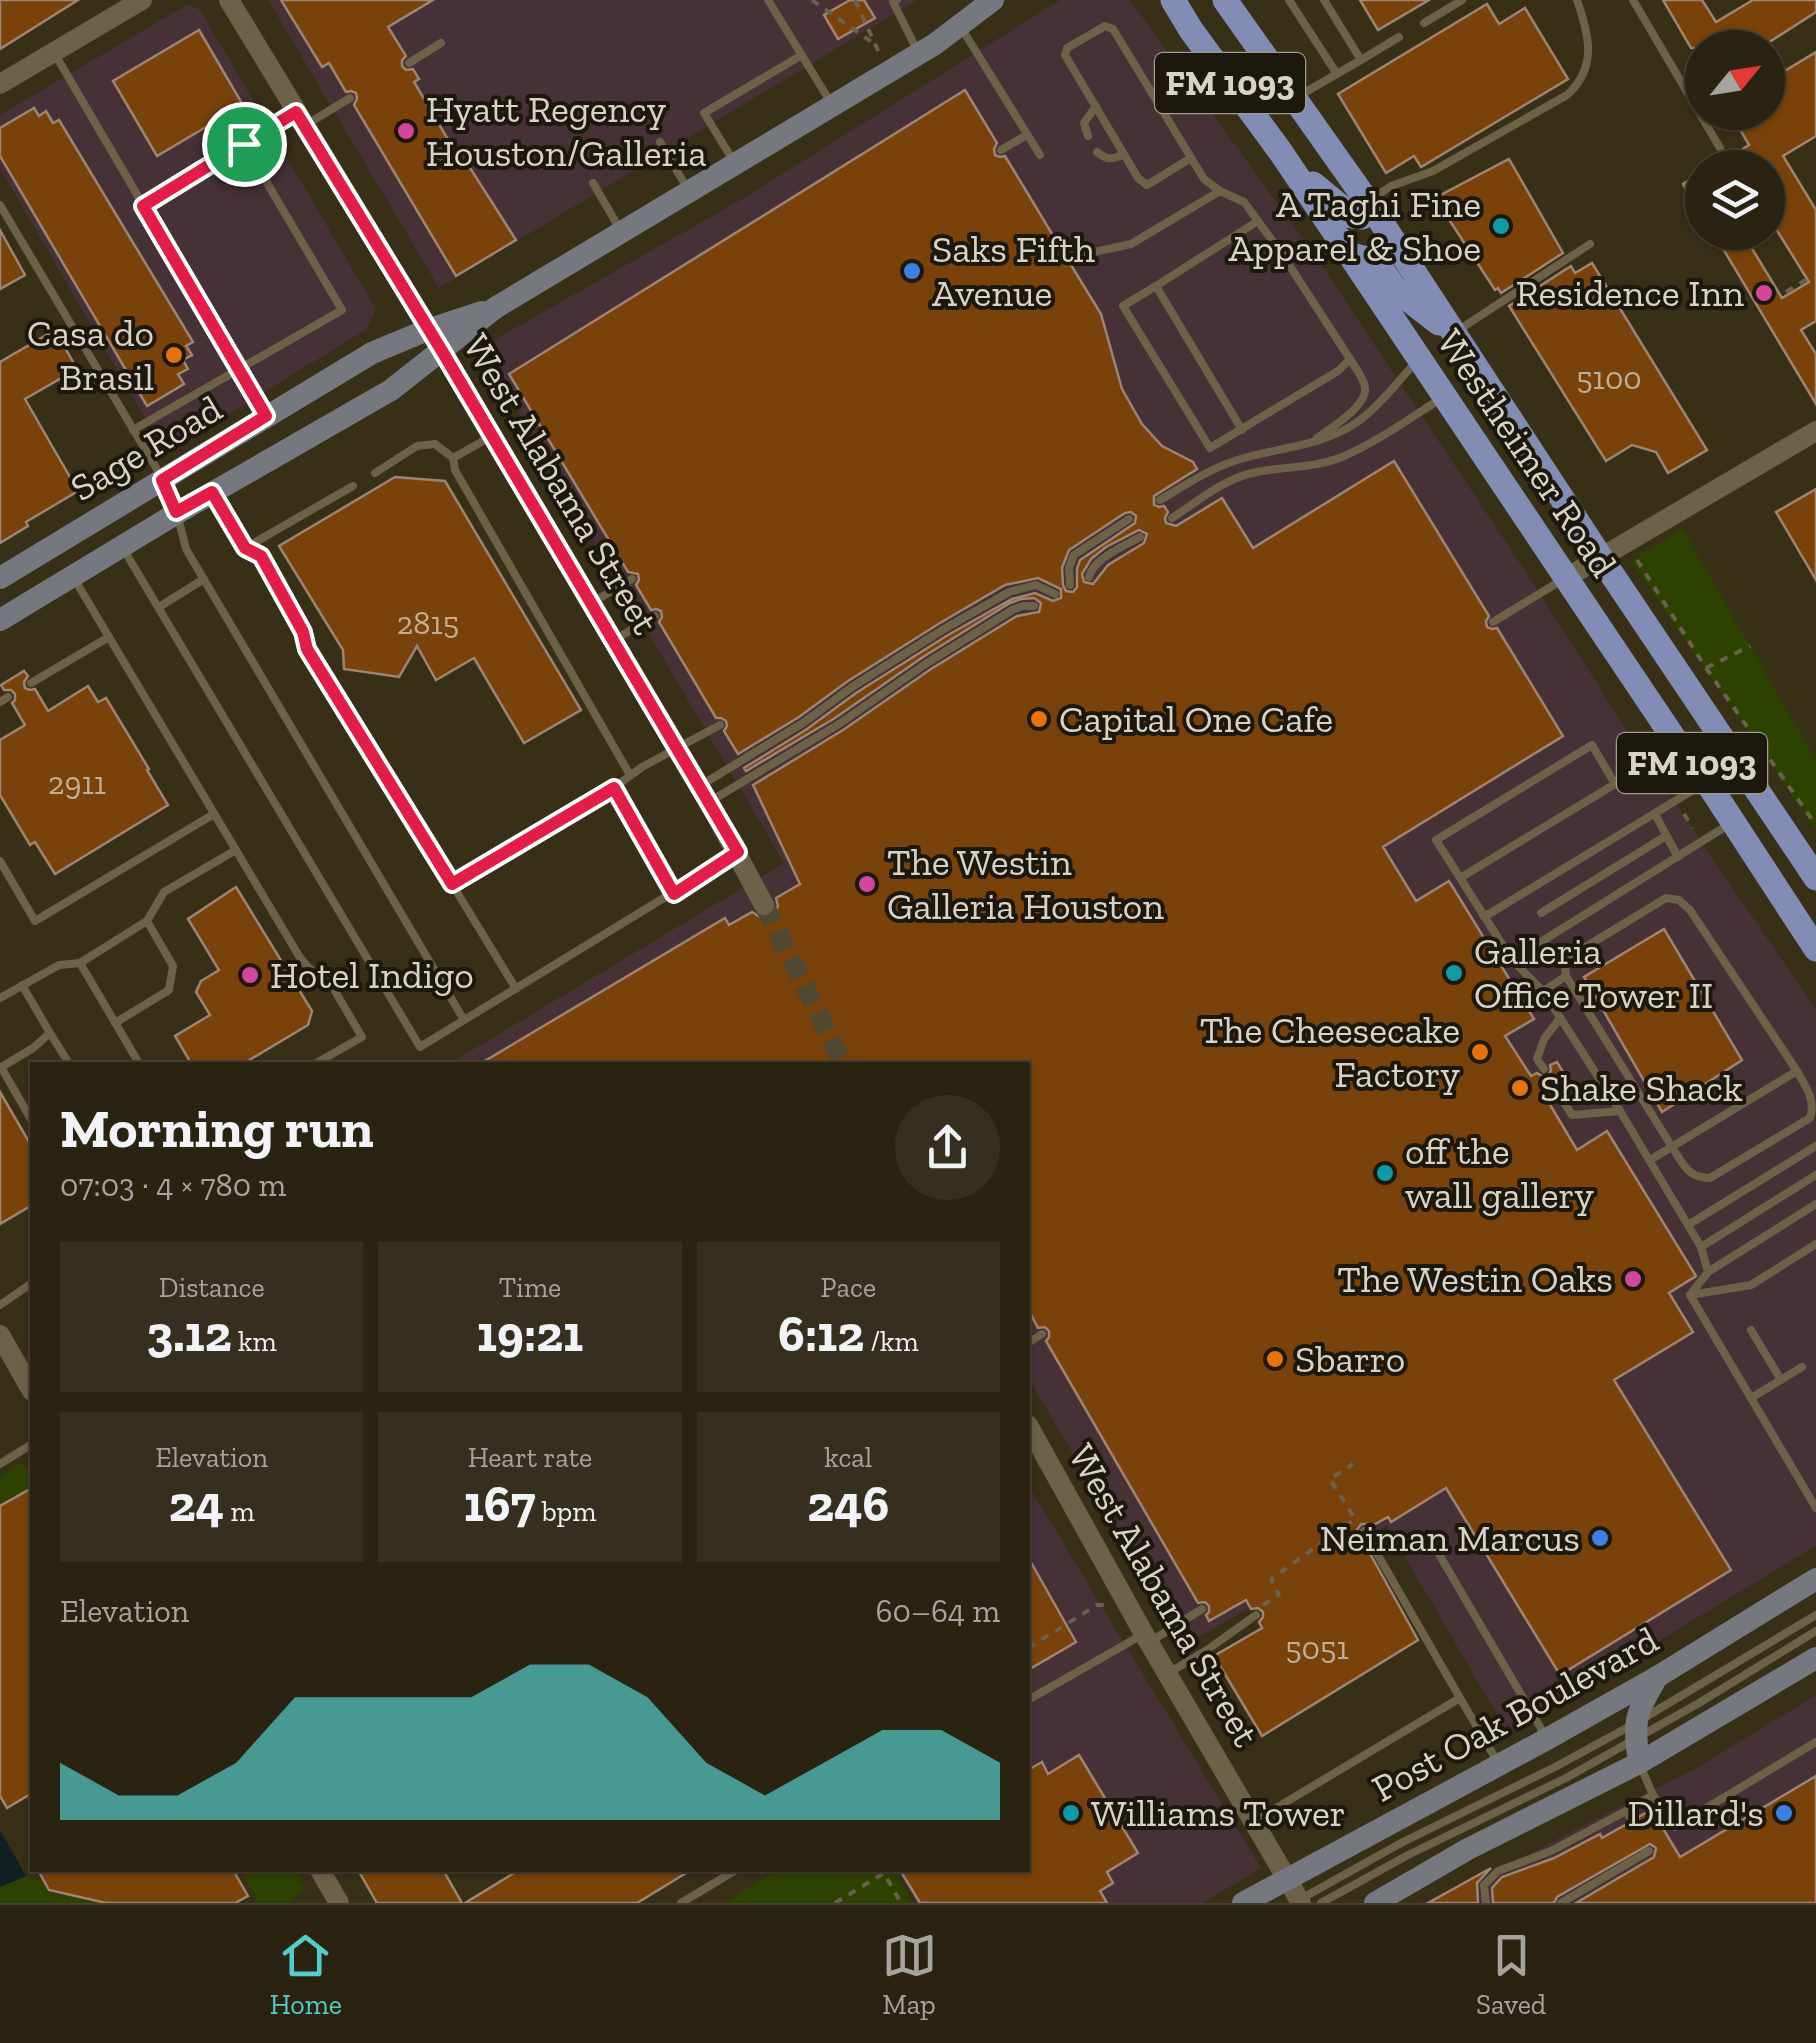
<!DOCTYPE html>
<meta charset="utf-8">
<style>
:root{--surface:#2a2311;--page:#362f1f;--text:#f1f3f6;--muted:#a5a49f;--line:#464031;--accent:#53cdca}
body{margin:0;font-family:"Zilla Slab",serif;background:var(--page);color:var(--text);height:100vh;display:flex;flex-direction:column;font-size:38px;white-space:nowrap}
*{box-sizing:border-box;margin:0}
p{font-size:32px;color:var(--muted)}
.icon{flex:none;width:55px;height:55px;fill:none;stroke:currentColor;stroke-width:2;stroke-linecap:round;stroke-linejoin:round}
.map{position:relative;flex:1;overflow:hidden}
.drawer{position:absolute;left:30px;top:1062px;width:1000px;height:810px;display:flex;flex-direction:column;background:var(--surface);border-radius:0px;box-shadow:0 2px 8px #0004,0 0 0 2px var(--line)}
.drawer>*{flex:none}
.needle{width:65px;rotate:60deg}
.controls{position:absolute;left:1685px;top:30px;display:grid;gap:20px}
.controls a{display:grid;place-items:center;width:100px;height:100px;border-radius:50%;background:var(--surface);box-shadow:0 2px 8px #0004,0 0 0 2px var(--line);font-size:50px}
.pin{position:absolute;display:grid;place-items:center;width:85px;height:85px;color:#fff;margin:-42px;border:5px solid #fff;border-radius:50%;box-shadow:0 2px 10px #0007}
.round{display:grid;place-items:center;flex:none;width:105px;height:105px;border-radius:52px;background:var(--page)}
.overview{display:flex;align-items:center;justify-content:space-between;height:170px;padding:0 30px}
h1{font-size:55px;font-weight:700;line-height:75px}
.figures{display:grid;grid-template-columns:repeat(3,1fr);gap:15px;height:170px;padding:10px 30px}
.figures div{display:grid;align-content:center;border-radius:0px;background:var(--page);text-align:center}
.figures b{font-size:50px;font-weight:700}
.figures small{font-size:28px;font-weight:400}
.figures p{font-size:28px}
.chart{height:280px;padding:20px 30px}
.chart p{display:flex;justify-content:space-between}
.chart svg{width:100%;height:180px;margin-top:10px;fill:var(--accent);opacity:.7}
.menu{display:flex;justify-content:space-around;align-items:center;height:140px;border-top:2px solid var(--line);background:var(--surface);font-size:28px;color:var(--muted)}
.menu a{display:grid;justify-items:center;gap:5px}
.menu .selected{color:var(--accent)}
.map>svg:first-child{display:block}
</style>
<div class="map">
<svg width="1816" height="1903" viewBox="0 0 1816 1903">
<rect width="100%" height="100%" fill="#382f17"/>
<g fill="#453136">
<polygon points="268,0 917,0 439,288"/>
<polygon points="1060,0 1130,0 1310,248 1531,580 1651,768 1816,1010 1816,1546 1507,1732 1387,1526 1186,1645 1028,1378 1028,1065 447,1065 784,863 480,348 742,199"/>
<polygon points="188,4 200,10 376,309 367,329 165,453 0,168 0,115"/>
<polygon points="1028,1485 1261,1868 1203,1903 917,1903 897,1870 1028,1870"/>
<polygon points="1816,1695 1816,1903 1433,1903 1700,1766"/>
</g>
<g fill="#2e4200">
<polygon points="1682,528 1816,760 1816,830 1631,561"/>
<polygon points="22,1463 32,1476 32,1488 0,1506 0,1477"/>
<polygon points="241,1870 294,1870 304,1888 288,1903 258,1903"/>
<polygon points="779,1870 893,1870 913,1903 723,1903"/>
<polygon points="26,1876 110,1903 0,1903 0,1887"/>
</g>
<polygon fill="#0f1f25" points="0,1830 26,1876 0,1887"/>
<g fill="#79420a" stroke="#9e8573" stroke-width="2.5" fill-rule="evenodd">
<polygon points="0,0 78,0 0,49"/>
<polygon points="281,0 433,0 388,27 406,56 402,60 402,66 406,70 413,69 419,79 414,82 463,165 467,163 516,240 456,276 354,105 357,99 356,93 351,91 346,92 329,63 322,67"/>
<polygon points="850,0 864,0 875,18 838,39 824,15"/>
<polygon points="1360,0 1429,0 1378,30"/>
<polygon points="1663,0 1702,0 1716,22 1753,0 1816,0 1816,12 1760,48 1691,48"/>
<polygon points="1487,4 1499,24 1525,8 1568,79 1421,167 1414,156 1386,173 1338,94"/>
<polygon points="199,30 243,105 157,156 113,81"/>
<polygon points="1816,52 1816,136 1783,156 1816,210 1816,321 1801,330 1816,354 1816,404 1713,232 1742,232 1782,298 1809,282 1768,216 1768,168 1711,168 1749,145 1730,112 1768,112 1768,81"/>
<path d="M965,90L997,143L994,149L995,155L1000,157L1005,156L1063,252L1060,257L1061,262L1066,265H1071L1101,314L1122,389L1142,424L1162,446L1193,462L1197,469L1154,496V505L1159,507L1164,506L1168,512L1165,518L1166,523L1176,526L1222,498L1253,548L1394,461L1489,616L1486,621L1487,627L1492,629L1497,628L1563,736L1383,847L1416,901L1449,881L1534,1019L1505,1036L1531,1076L1537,1073L1542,1076H1547L1551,1071L1550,1065L1557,1062L1573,1088L1567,1092L1563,1089H1557L1553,1093L1554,1100L1549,1103L1577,1150L1607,1131L1696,1276L1669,1293L1693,1332L1614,1380L1731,1570L1560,1675L1446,1488L1391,1522L1388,1517L1370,1527L1367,1524H1361L1357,1530L1418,1640L1262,1736L1214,1656L1262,1628L1259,1622L1263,1617V1612L1258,1608L1251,1609L1246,1600L1209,1621L1206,1615L1209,1612V1606L1205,1602L1198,1603L1046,1341L1049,1337V1331L1045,1327L1038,1328L1028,1309V1065H478L725,918L729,925L752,912L763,919L771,917L778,906L776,898L800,884L753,785L843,730L931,669L1017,616L1039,612L1041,603L1034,598L1021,599L1010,603L923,657L835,718L746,771L744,768L807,729L856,693L948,635L1012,599L1035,593L1053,601L1061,598V589L1038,578L1005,585L940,623L848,681L799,717L738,754L724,731L727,726L726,721L721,718H716L659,622L662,617L661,611L656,609L651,610L636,585L639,580L638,574L628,572L509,374ZM1131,512L1136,516L1135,523L1080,560L1077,569V587L1073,592L1066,591L1063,585L1062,568L1069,550L1125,513ZM1139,530L1147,534L1144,543L1108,565L1093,584L1084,582L1082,574L1091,559L1106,547Z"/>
<polygon points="34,108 39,116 46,111 53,123 59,120 193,342 186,346 192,355 183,360 188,369 178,374 184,384 147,406 0,156 0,128"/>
<polygon points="1509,159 1563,253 1501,293 1498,288 1495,290 1435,198"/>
<polygon points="1702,172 1702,216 1683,184"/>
<polygon points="0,230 25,275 0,289"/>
<polygon points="1592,263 1707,450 1668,473 1656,452 1632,445 1606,461 1509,306 1571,266 1575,273"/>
<polygon points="55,330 77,369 25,399 78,491 26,522 28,526 0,543 0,362"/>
<polygon points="395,477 445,481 581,710 524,743 474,658 436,680 417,646 399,677 344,669 343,650 279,546"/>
<polygon points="1816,489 1816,580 1776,512"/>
<polygon points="24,671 28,676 24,682 25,688 30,690 35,689 48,711 88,686 98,702 106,698 149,769 147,770 168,805 55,874 35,842 30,845 0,795 0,740 25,725 12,703 15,700 15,694 11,690 4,690 1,685"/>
<polygon points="236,887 312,1011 308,1025 241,1065 192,1065 175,1036 210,1015 196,992 201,981 219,970 188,919"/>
<polygon points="1664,929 1742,1060 1662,1112 1584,977"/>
<polygon points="0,1092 32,1147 32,1205 0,1224"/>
<polygon points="32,1488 32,1793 7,1808 0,1796 0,1506"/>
<polygon points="1028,1557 1076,1642 1028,1670"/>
<polygon points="1079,1755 1138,1853 1107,1872 1113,1883 1100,1891 1107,1903 920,1903 900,1870 1028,1870 1028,1770 1042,1762 1048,1774"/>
<polygon points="1816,1776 1816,1903 1576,1903 1654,1857 1656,1848 1650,1844 1557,1897 1554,1903 1493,1903 1492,1888 1502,1877 1554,1858 1600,1834 1602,1838 1625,1825 1629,1828 1635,1828 1639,1824 1638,1817 1652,1810 1680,1857"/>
<polygon points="1491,1868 1477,1883 1478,1903 1428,1903"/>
<polygon points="38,1870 233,1870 248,1896 235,1903 106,1903 49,1890"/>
<polygon points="358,1870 443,1870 462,1903 377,1903"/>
<polygon points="519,1870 691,1870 637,1903 465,1903"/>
</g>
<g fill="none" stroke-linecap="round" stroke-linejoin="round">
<polyline stroke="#504831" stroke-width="20" stroke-dasharray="20 10" stroke-linecap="butt" points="764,905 844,1065"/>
<g stroke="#6a624d" stroke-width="4" stroke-dasharray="8 8" stroke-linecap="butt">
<polyline points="812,0 873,43"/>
<polyline points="855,0 880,55"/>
<polyline points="1786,292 1807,279"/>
<polyline points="1637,560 1706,668 1816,825"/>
<polyline points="1706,668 1750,646"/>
<polyline points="1684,814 1693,828"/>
<polyline points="1150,1603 1172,1603 1176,1611"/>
<polyline points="1263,1605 1279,1595 1271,1579 1355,1519 1330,1479 1353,1464"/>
<polyline points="1028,1648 1097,1605 1106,1605"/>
<polyline points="835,1903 884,1873 901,1903"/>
</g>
<g stroke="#6c6248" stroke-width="8">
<polyline points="768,0 831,103"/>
<polyline points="897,0 893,2 917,50"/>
<polyline points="1289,0 1337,74"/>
<polyline points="1633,0 1720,148"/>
<polyline points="1424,23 1462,0"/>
<polyline points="962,29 1040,155"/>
<polyline points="56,56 266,415"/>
<polyline points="1361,60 1399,37"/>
<polyline points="409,63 441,43"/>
<polyline points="1297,97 1361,60 1324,0"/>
<polyline points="309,123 350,98"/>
<polyline points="1088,136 1084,123 1096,106"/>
<polyline points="660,142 687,188"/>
<polyline points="1001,150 1027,135"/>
<path d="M1097,152C1106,160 1113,160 1124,154"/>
<polyline points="734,162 704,113 802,55"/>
<polyline points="593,183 621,231"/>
<path d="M1372,199L1391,186L1433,171L1567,95C1598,67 1589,35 1577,0"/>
<polyline points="0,205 161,476"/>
<polyline points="143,206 297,112"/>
<polyline points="1067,258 1131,244 1220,191"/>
<polyline points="1156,286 1123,306 1210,448 1338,371 1350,359 1282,254 1244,202 1220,191 1204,179 1113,29 1105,26 1067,48 1065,55 1138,178 1147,185 1191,158"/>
<polyline points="1457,331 1590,244"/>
<polyline points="133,430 342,310 244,144"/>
<polyline points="1242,430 1156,286 1258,221"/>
<polyline points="492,436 453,458 455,470 630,775"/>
<path d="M1317,438C1331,428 1367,406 1365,388C1364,377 1355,368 1350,359"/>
<polyline points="375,473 417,446 435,444 453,458"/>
<polyline points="214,496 245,548 261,557 303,632 307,649 452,884"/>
<path d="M1160,500C1187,484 1214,466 1244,458C1283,447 1321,446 1356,423C1379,407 1397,382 1416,362"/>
<polyline points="178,517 186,549 464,1020"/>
<path d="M1172,518C1197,502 1222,480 1252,473C1282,466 1313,469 1342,457C1377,442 1410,418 1442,398"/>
<polyline points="245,548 353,486"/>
<polyline points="124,550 420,1047 734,855"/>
<path d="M1089,577C1094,558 1123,547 1140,537"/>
<polyline points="75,580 299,956 307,966 332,986 362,1037 313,1065"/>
<polyline points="1070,585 1069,568 1074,555 1129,519"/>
<polyline points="595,601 632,579"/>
<polyline points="159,607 204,579"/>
<polyline points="1493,622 1562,580"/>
<polyline points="616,639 655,616"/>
<polyline points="31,683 109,637"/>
<polyline points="0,702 8,697"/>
<polyline points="703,784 803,723 852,687 944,629 1009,592 1036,585 1055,594"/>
<polyline points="614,787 674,894"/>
<polyline points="709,802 839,724 927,663 1014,609 1023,606 1034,606"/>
<polyline points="1655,814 1678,857"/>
<polyline points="0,861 35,921 214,814"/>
<polyline points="1460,878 1615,784 1592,745 1436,840 1512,960 1543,991 1620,1111 1701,1247 1708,1272"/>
<polyline points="1541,913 1666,836"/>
<polyline points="1484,917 1703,784"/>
<polyline points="1512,960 1728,825"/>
<polyline points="80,963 140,1065"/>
<path d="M1566,976L1672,1147C1683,1164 1688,1178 1710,1178L1810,1118C1816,1100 1806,1087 1797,1071"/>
<polyline points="516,989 452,884 608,792 642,767 720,725"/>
<polyline points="1543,991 1566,976 1565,966 1569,957 1666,898 1679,900 1690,910 1797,1071 1650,1160"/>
<polyline points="0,998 59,965 80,963 147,921 164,892 236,850"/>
<polyline points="115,1023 169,990 173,966 147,921"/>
<polyline points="50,1033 70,1065"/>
<polyline points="1,1067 32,1121"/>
<polyline points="0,1068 33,1048 50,1033 22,985"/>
<polyline points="1544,1069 1537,1059 1544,1039 1560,1018"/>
<polyline points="1560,1096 1572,1115 1620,1111"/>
<polyline points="1816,1204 1708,1272 1690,1295 1816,1508"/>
<polyline points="1688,1225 1816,1146"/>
<polyline points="1701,1247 1816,1175"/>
<polyline points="1690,1295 1751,1285 1816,1244"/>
<polyline points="0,1305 32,1283"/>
<polyline points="1751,1330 1781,1380"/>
<polyline points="1028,1343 1042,1334"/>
<polyline points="1751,1398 1802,1367"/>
<polyline points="0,1464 32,1444"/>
<polyline points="1364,1531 1460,1698"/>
<polyline points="1440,1556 1546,1737"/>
<polyline points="1151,1641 1202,1609"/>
<polyline points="1167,1674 1207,1650 1256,1615"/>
<polyline points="1028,1700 1140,1636"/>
<polyline points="1644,1718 1816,1615"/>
<polyline points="1640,1765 1653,1795 1675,1827 1816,1742"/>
<polyline points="1256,1820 1460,1698 1497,1761"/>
<polyline points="1632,1821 1626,1811 1653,1795"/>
<polyline points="1299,1900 1401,1843 1555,1767 1632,1725"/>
<polyline points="681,1903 736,1870"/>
<polyline points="1321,1903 1408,1855 1566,1778 1699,1703 1816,1631"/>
<polyline points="1486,1903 1484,1885 1498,1871 1551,1851 1626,1811"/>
<polyline points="1561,1903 1649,1851"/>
</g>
<g stroke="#6c6248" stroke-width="20">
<polyline points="229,0 442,351 709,802 764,905"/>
<polyline points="0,84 142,0"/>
<polyline points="1566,578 1816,431"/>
<polyline points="0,1335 32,1391"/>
<polyline points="1028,1425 1144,1634 1301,1903"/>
<polyline points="320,1870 339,1903"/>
</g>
<g stroke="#76787f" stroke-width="22">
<polyline points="0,578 372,353 427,330 482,312"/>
<polyline points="0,620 177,513 391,390 495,308 935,44 993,0"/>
<path d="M1639,1763C1633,1719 1635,1716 1657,1677"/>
<polyline points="1243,1903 1547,1739 1657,1677 1816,1579"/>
<polyline points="1375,1903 1468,1849 1639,1763 1816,1658"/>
</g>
<g stroke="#818db5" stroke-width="25">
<polyline points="1173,0 1191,30 1280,151 1350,255 1583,603 1679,746 1707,782 1816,949"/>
<polyline points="1225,0 1374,211 1601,558 1816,878"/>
<polyline points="1313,184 1352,216 1362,217 1374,211"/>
<polyline points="1350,255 1376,261 1395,289 1439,323"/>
</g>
</g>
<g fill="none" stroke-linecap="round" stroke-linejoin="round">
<g stroke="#fff" stroke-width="20">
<polygon id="route" points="296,112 442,351 738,852 674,894 614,788 452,884 307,649 303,632 261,556 245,548 212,492 176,512 162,480 266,416 143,206"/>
</g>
<use href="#route" stroke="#e11d48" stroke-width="12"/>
</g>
<g fill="#d1479c" stroke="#1c180d" stroke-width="4">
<circle cx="406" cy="131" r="10"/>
<circle cx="1764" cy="293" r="10"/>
<circle cx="867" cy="884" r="10"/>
<circle cx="250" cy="975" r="10"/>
<circle cx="1633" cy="1279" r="10"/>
</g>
<g fill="#0f9aa8" stroke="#1c180d" stroke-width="4">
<circle cx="1501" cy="226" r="10"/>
<circle cx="1454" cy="973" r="10"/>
<circle cx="1385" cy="1173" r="10"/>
<circle cx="1071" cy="1813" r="10"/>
</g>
<g fill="#3f7fe0" stroke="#1c180d" stroke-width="4">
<circle cx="912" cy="271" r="10"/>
<circle cx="1600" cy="1538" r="10"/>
<circle cx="1784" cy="1813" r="10"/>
</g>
<g fill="#e8710a" stroke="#1c180d" stroke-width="4">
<circle cx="174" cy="355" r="10"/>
<circle cx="1039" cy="719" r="10"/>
<circle cx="1480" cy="1052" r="10"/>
<circle cx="1520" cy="1088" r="10"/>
<circle cx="1275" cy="1359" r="10"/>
</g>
<g text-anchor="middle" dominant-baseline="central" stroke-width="8" stroke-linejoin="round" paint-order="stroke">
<g font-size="32" fill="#c0af96">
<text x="1609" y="378">5100</text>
<text x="428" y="623">2815</text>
<text x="77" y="783">2911</text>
<text x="1317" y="1648">5051</text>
</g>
<g fill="#1c180d" stroke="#a09b8d" stroke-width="2.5">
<rect x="1155" y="53" width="150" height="60" rx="8"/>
<rect x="1617" y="733" width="150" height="60" rx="8"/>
</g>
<g font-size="35" font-weight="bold" fill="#d8d3c4">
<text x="1230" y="83">FM 1093</text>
<text x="1692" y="763">FM 1093</text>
</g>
<g font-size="38" fill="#d8d3c4" stroke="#1c180d" text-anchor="start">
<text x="426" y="109">Hyatt Regency<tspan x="426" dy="44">Houston/Galleria</tspan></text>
<text x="1481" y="204" text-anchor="end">A Taghi Fine<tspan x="1481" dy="44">Apparel &amp; Shoe</tspan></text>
<text x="932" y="249">Saks Fifth<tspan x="932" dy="44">Avenue</tspan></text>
<text x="1744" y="293" text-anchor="end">Residence Inn</text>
<text x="154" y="333" text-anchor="end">Casa do<tspan x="154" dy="44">Brasil</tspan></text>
<text x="1059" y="719">Capital One Cafe</text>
<text x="887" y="862">The Westin<tspan x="887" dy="44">Galleria Houston</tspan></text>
<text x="1474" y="951">Galleria<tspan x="1474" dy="44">Office Tower II</tspan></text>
<text x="270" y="975">Hotel Indigo</text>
<text x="1460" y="1030" text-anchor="end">The Cheesecake<tspan x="1460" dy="44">Factory</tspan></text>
<text x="1540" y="1088">Shake Shack</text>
<text x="1405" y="1151">off the<tspan x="1405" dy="44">wall gallery</tspan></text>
<text x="1613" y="1279" text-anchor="end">The Westin Oaks</text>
<text x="1295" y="1359">Sbarro</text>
<text x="1580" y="1538" text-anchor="end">Neiman Marcus</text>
<text x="1091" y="1813">Williams Tower</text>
<text x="1764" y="1813" text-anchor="end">Dillard's</text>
</g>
<g font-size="38" fill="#d8d3c4" stroke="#1c180d">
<text transform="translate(146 448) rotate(-31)">Sage Road</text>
<text transform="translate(1527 453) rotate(56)">Westheimer Road</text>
<text transform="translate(561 484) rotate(59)">West Alabama Street</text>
<text transform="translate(1164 1595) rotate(60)">West Alabama Street</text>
<text transform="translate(1515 1714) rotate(-29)">Post Oak Boulevard</text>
</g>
</g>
</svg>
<div class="controls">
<a><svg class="needle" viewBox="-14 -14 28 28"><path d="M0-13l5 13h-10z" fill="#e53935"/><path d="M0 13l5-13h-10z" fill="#a5a49f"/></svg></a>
<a><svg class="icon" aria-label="layers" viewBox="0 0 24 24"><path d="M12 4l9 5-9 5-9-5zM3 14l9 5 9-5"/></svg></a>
</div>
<div class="pin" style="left:244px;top:144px;background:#1e9e55"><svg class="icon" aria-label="arrive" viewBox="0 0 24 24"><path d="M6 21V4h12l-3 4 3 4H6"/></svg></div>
<section class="drawer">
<div class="overview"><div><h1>Morning run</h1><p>07:03 · 4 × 780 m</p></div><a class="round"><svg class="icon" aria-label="share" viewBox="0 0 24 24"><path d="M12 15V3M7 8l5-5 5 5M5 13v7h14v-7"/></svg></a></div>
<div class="figures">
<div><p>Distance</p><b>3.12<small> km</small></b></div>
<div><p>Time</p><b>19:21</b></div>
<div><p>Pace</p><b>6:12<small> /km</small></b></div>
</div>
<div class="figures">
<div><p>Elevation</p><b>24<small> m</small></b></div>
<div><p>Heart rate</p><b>167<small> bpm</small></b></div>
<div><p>kcal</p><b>246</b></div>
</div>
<div class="chart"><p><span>Elevation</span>60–64 m</p>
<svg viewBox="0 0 160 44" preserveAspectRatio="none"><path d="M0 44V30L10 38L20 38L30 30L40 14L50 14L60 14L70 14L80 6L90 6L100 14L110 30L120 38L130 30L140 22L150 22L160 30V44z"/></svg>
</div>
</section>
</div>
<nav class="menu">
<a class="selected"><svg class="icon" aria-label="home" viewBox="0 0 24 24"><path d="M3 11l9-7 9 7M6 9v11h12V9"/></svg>Home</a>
<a><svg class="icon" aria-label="map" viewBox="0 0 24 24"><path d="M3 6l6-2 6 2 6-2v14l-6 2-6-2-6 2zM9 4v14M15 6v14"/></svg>Map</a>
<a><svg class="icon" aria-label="saved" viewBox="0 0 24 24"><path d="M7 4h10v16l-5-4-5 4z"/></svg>Saved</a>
</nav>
